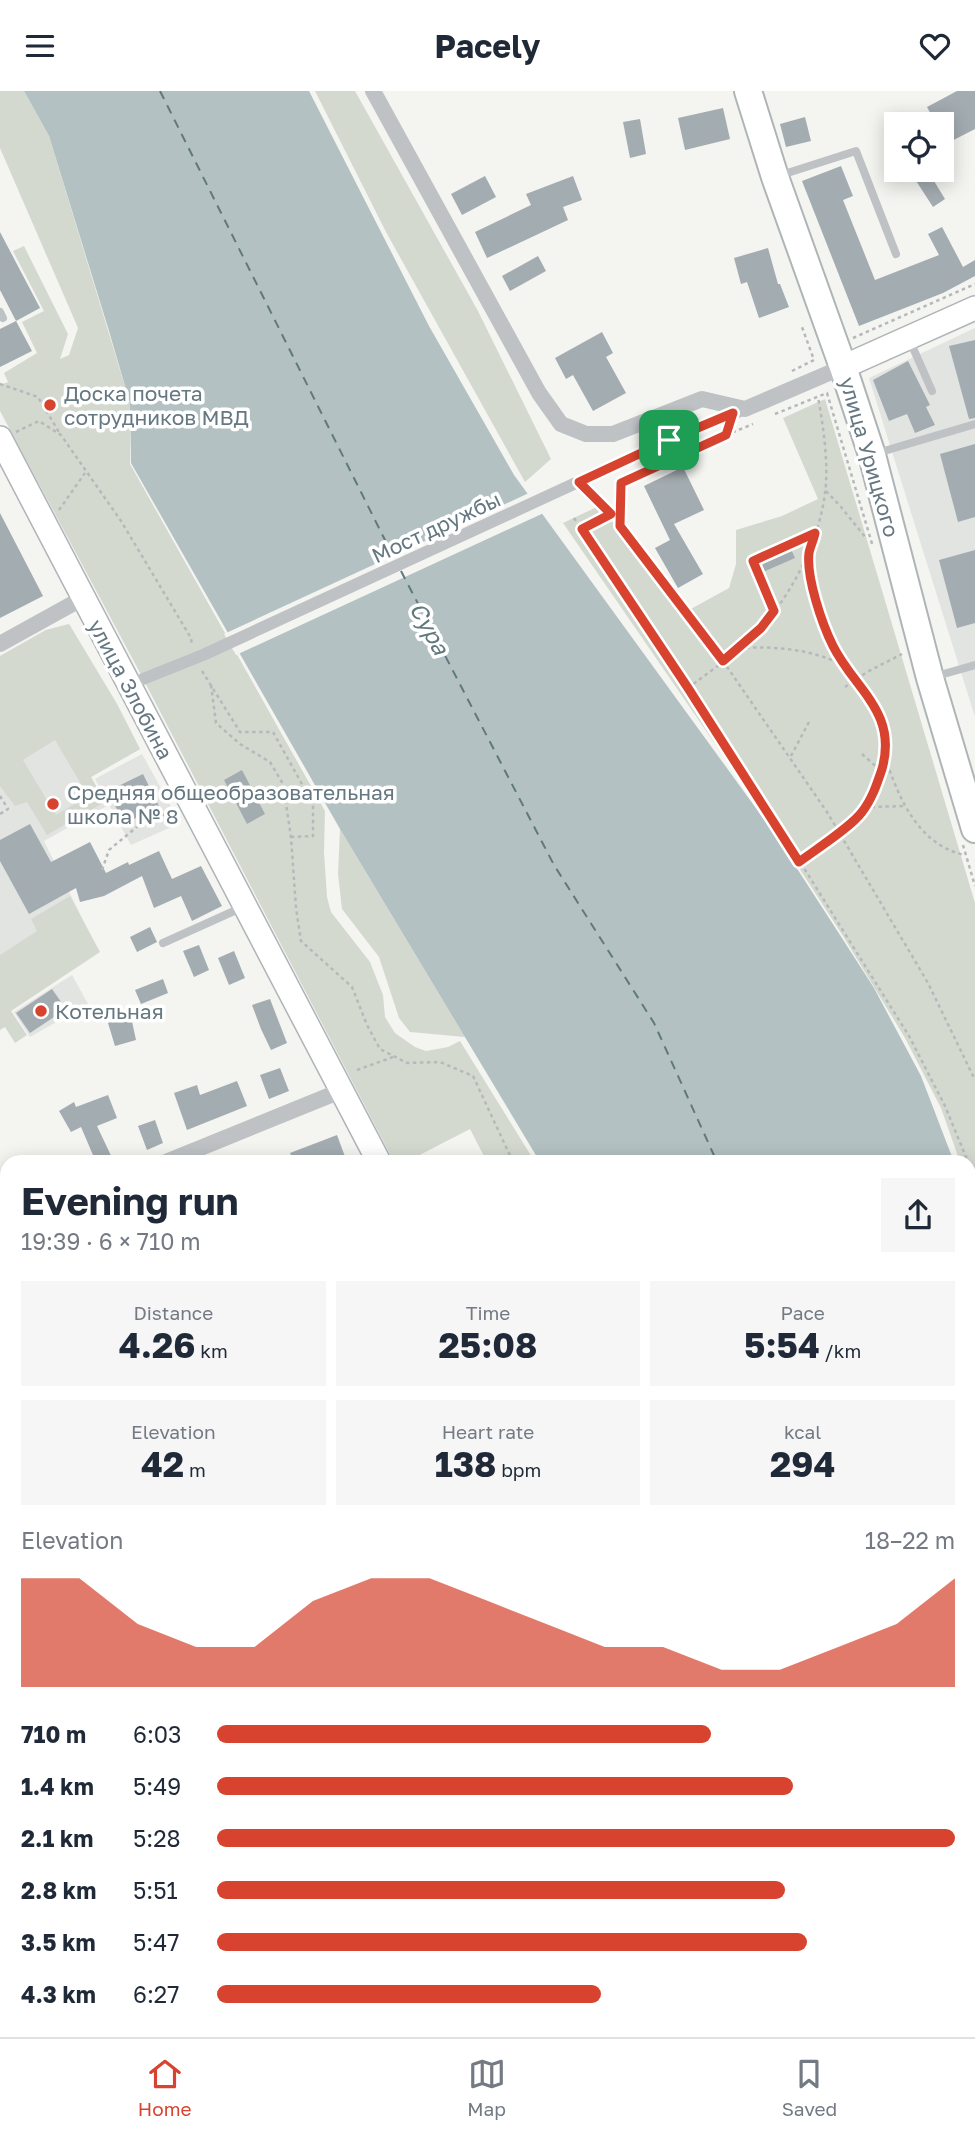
<!DOCTYPE html>
<meta charset="utf-8">
<style>
:root{--surface:#fff;--page:#f6f6f7;--text:#1f2937;--muted:#747a83;--line:#e0e1e3;--accent:#d7432e}
body{margin:0;font-family:"Golos Text",sans-serif;background:var(--page);color:var(--text);height:100vh;display:flex;flex-direction:column;font-size:26px;white-space:nowrap}
*{box-sizing:border-box;margin:0}
p{font-size:23px;color:var(--muted)}
.icon{flex:none;width:38px;height:38px;fill:none;stroke:currentColor;stroke-width:2;stroke-linecap:round;stroke-linejoin:round}
.map{position:relative;flex:1;overflow:hidden}
.drawer{position:absolute;left:0px;top:1064px;width:976px;height:882px;display:flex;flex-direction:column;background:var(--surface);border-radius:21px 21px 0 0;box-shadow:0 4px 18px #0003}
.drawer>*{flex:none}
.tools{position:absolute;left:884px;top:21px;display:grid;gap:14px}
.tools a{display:grid;place-items:center;width:70px;height:70px;border-radius:0px;background:var(--surface);box-shadow:0 4px 18px #0003;font-size:35px}
.pin{position:absolute;display:grid;place-items:center;width:60px;height:60px;color:#fff;margin:-30px;border-radius:14px;box-shadow:0 4px 10px #0006}
.round{display:grid;place-items:center;flex:none;width:74px;height:74px;border-radius:0px;background:var(--page)}
.headline{display:flex;align-items:center;justify-content:space-between;height:119px;padding:0 21px}
h1{font-size:38px;font-weight:700;line-height:52px}
.stats{display:grid;grid-template-columns:repeat(3,1fr);gap:10px;height:119px;padding:7px 21px}
.stats div{display:grid;align-content:center;border-radius:0px;background:var(--page);text-align:center}
.stats b{font-size:35px;font-weight:700}
.stats small{font-size:19px;font-weight:400}
.stats p{font-size:19px}
.chart{height:196px;padding:14px 21px}
.chart p{display:flex;justify-content:space-between}
.chart svg{width:100%;height:126px;margin-top:7px;fill:var(--accent);opacity:.7}
ul{padding:0 21px;list-style:none;font-size:23px}
li{display:grid;grid-template-columns:112px 84px 1fr;align-items:center;height:52px}
li i{height:18px;border-radius:9px;background:var(--accent)}
header{display:flex;justify-content:space-between;align-items:center;height:91px;padding:0 21px;background:var(--surface);font-size:32px;font-weight:700}
.dock{display:flex;justify-content:space-around;align-items:center;height:98px;border-top:2px solid var(--line);background:var(--surface);font-size:19px;color:var(--muted)}
.dock a{display:grid;justify-items:center;gap:4px}
.dock .active{color:var(--accent)}
.map>svg:first-child{display:block}
</style>
<header><svg class="icon" aria-label="menu" viewBox="0 0 24 24"><path d="M4 6h16M4 12h16M4 18h16"/></svg>Pacely<svg class="icon" aria-label="heart" viewBox="0 0 24 24"><path d="M12 20l-8-8c-3-5 5-10 8-4 3-6 11-1 8 4z"/></svg></header>
<div class="map">
<svg width="975" height="1946" viewBox="0 0 975 1946">
<rect width="100%" height="100%" fill="#f4f4f1"/>
<g fill="#e2e4e2">
<polygon points="975,237 975,626 869,287"/>
<polygon points="69,533 117,613 140,658 91,686 107,715 44,750 86,835 0,890 0,565 46,539"/>
<polygon points="142,663 180,732 131,754 95,688"/>
<polygon points="72,884 88,913 30,946 14,921"/>
</g>
<g fill="#d4d9d0" fill-rule="evenodd">
<polygon points="0,0 24,0 49,45 130,312 130,373 325,720 324,761 327,806 331,821 370,871 383,904 385,926 395,942 415,956 426,960 448,956 460,950 535,1071 487,1071 470,1038 406,1071 394,1071 138,578 0,320 0,294 8,291 4,282 37,262 22,231 44,220 13,160 24,155 68,243 60,268 69,264 78,237 0,57"/>
<polygon points="315,0 355,0 478,220 551,368 525,391 386,141"/>
<polygon points="825,308 975,812 975,1114 970,1098 970,1071 960,1071 941,1017 905,947 843,845 775,740 563,432 599,415 689,519 729,497 736,473 736,439 782,425 818,408 783,327"/>
<path d="M69,533L117,613L140,658L91,686L105,711L47,744L27,711L15,715L0,695V565L46,539ZM55,649L88,705L56,724L23,669Z"/>
<polygon points="340,738 465,946 410,941 399,927 379,866 342,818 338,783"/>
<polygon points="70,805 100,861 11,920 27,944 15,952 5,936 0,939 0,864 37,840 31,828"/>
<polygon points="7,1153 7,1226 0,1228 0,1156"/>
<polygon points="975,1826 975,1946 903,1946 911,1939 970,1939 970,1839"/>
</g>
<g fill="#b3c1c3">
<polygon points="24,0 309,0 429,235 514,384 774,742 840,844 874,897 921,985 954,1071 540,1071 340,738 131,372 130,312 109,240 49,45"/>
<polygon points="970,1130 975,1147 975,1821 970,1836"/>
<polygon points="656,1939 908,1939 899,1946 655,1946"/>
</g>
<polygon fill="#f4f4f1" points="531,401 546,421 236,564 224,543"/>
<g fill="none" stroke-linecap="round" stroke-linejoin="round">
<g stroke="#61797d" stroke-width="2" stroke-dasharray="9 7" stroke-linecap="butt">
<polyline points="160,0 395,469"/>
<polyline points="401,480 554,774 654,932 717,1071"/>
<polyline points="970,1739 975,1732"/>
</g>
</g>
<g fill="#a3acb0">
<polygon points="957,0 975,0 975,38 942,55 942,33 936,33 927,16"/>
<polygon points="723,17 730,48 685,59 678,27"/>
<polygon points="805,26 811,50 786,56 780,33"/>
<polygon points="640,28 646,63 630,67 623,31"/>
<polygon points="841,75 853,105 843,109 875,189 939,164 928,143 942,136 963,176 975,169 975,185 943,202 859,235 802,90"/>
<polygon points="909,79 952,79 934,90 945,108 933,116"/>
<polygon points="485,85 496,106 462,124 451,103"/>
<polygon points="573,85 582,109 563,116 568,129 487,167 475,141 531,114 526,103"/>
<polygon points="0,141 40,217 16,230 0,199"/>
<polygon points="768,157 778,193 780,193 789,216 759,227 747,191 741,193 734,167"/>
<polygon points="538,165 546,180 510,200 502,185"/>
<polygon points="16,230 32,260 0,276 0,238"/>
<polygon points="602,241 613,262 606,266 626,302 593,320 573,284 566,288 555,267"/>
<polygon points="975,249 975,327 969,328 949,255"/>
<polygon points="908,270 930,314 926,316 935,334 915,342 907,323 889,330 873,289"/>
<polygon points="975,353 975,426 958,431 940,363"/>
<polygon points="683,376 704,419 674,433 703,483 678,497 655,457 670,449 644,395"/>
<polygon points="0,422 43,505 0,527"/>
<polygon points="790,456 795,467 763,481 758,470"/>
<polygon points="975,459 975,532 957,537 939,469"/>
<polygon points="242,679 265,723 247,733 224,689"/>
<polygon points="143,683 159,715 124,733 108,700"/>
<polygon points="30,733 51,771 90,751 106,782 128,771 129,774 159,760 172,788 201,775 222,815 192,830 181,805 154,817 142,785 104,805 80,811 76,797 29,823 0,770 0,749"/>
<polygon points="150,836 157,851 137,861 130,846"/>
<polygon points="199,854 209,879 194,886 183,860"/>
<polygon points="234,860 245,887 229,894 218,867"/>
<polygon points="163,888 168,902 141,913 135,899"/>
<polygon points="52,898 66,918 30,942 16,922"/>
<polygon points="270,908 287,952 271,959 261,938 252,914"/>
<polygon points="131,926 136,949 115,955 108,932"/>
<polygon points="280,977 289,1000 269,1008 260,984"/>
<polygon points="237,990 247,1015 187,1039 174,1002 197,994 200,1004"/>
<polygon points="108,1004 117,1027 97,1035 114,1071 96,1071 81,1036 71,1041 59,1020 74,1011 76,1016"/>
<polygon points="155,1029 163,1052 147,1059 138,1035"/>
<polygon points="337,1044 347,1071 294,1071 290,1062"/>
</g>
<g fill="none" stroke-linecap="round" stroke-linejoin="round">
<g stroke="#aeb4b8" stroke-width="26">
<g id="secondary">
<polyline points="843,276 975,217"/>
<polyline points="0,347 379,1071"/>
<polyline points="0,1574 7,1593"/>
<polyline points="139,1939 142,1946"/>
<polyline points="616,1939 618,1946"/>
<polyline points="559,1946 560,1939"/>
</g>
</g>
<g stroke="#afb5b7" stroke-width="30">
<polyline id="primary" points="748,0 775,86 843,276 872,364 930,587 975,738"/>
</g>
<g stroke="#b6b9bb" stroke-width="2.5" stroke-dasharray="3.5 3.5" stroke-linecap="butt">
<polyline points="853,247 975,193"/>
<polyline points="792,280 814,269 802,236"/>
<polyline points="0,293 38,306 59,341"/>
<polyline points="775,323 827,302 873,456"/>
<polyline points="16,341 39,330 61,344 121,430 191,547 192,555"/>
<polyline points="726,344 753,333"/>
<polyline points="588,400 611,423 723,570 827,721 928,892 975,989"/>
<polyline points="826,400 841,416 866,447"/>
<polyline points="59,419 85,382"/>
<polyline points="574,427 782,742 909,945 945,1015 968,1071"/>
<polyline points="620,435 621,392 725,344"/>
<polyline points="583,437 611,423"/>
<polyline points="774,520 753,470 815,442"/>
<path d="M739,557C775,555 812,558 845,575"/>
<polyline points="202,580 240,641 273,641 313,713 313,745 291,746"/>
<polyline points="211,594 216,632 240,653 270,671 283,693 291,746 296,817 301,850 352,896 367,934 380,958 407,972 440,971 473,985 513,1071"/>
<polyline points="845,596 867,581 902,563"/>
<path d="M688,597C713,578 742,559 762,536C794,499 819,450 825,402C829,374 823,333 818,306"/>
<polyline points="862,663 881,680"/>
<polyline points="791,665 809,631"/>
<path d="M885,666C899,708 918,753 964,764"/>
<polyline points="0,705 8,718 0,723"/>
<polyline points="865,719 873,716 906,715"/>
<polyline points="963,754 975,795"/>
<polyline points="799,771 861,723 876,698 885,666 885,640 880,625 832,554 817,515 811,489 809,461"/>
<polyline points="102,779 109,759 139,734 173,719"/>
<polyline points="357,979 393,966"/>
<polyline points="970,1074 975,1088"/>
<polyline points="0,1611 7,1630"/>
<polyline points="970,1843 975,1830"/>
<polyline points="970,1928 975,1922"/>
<polyline points="906,1946 915,1939"/>
<polyline points="954,1946 960,1939"/>
</g>
<g stroke="#bec2c5" stroke-width="8">
<polyline points="778,85 856,60 896,163"/>
<polyline points="0,221 3,227"/>
<polyline points="910,250 932,300"/>
<polyline points="874,363 975,333"/>
<polyline points="933,586 975,574"/>
<polyline points="163,852 243,816"/>
</g>
<polyline stroke="#bec2c5" stroke-width="12" points="143,588 203,564 669,349 745,318"/>
<g stroke="#bec2c5" stroke-width="16">
<polyline points="373,0 539,302 561,333 586,343 613,343 702,308 745,318 843,276"/>
<polyline points="0,553 83,507"/>
<polyline points="166,1071 343,999"/>
<polyline points="0,1139 7,1136"/>
<polyline points="0,1257 7,1275"/>
<polyline points="259,1939 263,1946"/>
<polyline points="536,1946 537,1939"/>
</g>
<use href="#secondary" stroke="#fff" stroke-width="23"/>
<use href="#primary" stroke="#fff" stroke-width="26"/>
<g stroke="#9da5a9" stroke-width="7">
<g id="rail">
<polyline points="0,1339 7,1357"/>
<polyline points="0,1393 7,1416"/>
<polyline points="0,1497 7,1515"/>
<polyline points="173,1939 175,1946"/>
<polyline points="210,1939 212,1946"/>
<polyline points="235,1939 238,1946"/>
</g>
</g>
<use href="#rail" stroke="#fff" stroke-width="4.5" stroke-dasharray="13" stroke-linecap="butt"/>
</g>
<g fill="none" stroke-linecap="round" stroke-linejoin="round">
<g stroke="#fff" stroke-width="14">
<path id="route" d="M733,322L726,344L621,392L620,435L723,570L761,537L774,520L753,470L815,442C814,448 810,456 809,462C806,486 822,533 833,555C855,599 898,621 882,678C877,693 872,708 862,721C851,736 815,759 799,771L688,597L582,438L611,423L579,391L669,349Z"/>
</g>
<use href="#route" stroke="#d7432e" stroke-width="9"/>
</g>
<g fill="#d7432e" stroke="#fff" stroke-width="2.5">
<circle cx="50" cy="314" r="7"/>
<circle cx="53" cy="713" r="7"/>
<circle cx="41" cy="920" r="7"/>
</g>
<g text-anchor="middle" dominant-baseline="central" stroke-width="7" stroke-linejoin="round" paint-order="stroke">
<g font-size="21" fill="#657780" stroke="#fff" text-anchor="start">
<text x="64" y="302">Доска почета<tspan x="64" dy="24">сотрудников МВД</tspan></text>
<text x="67" y="701">Средняя общеобразовательная<tspan x="67" dy="24">школа № 8</tspan></text>
<text x="55" y="920">Котельная</text>
</g>
<g font-size="21" fill="#657780" stroke="#fff">
<text transform="translate(870 366) rotate(74)">улица Урицкого</text>
<text transform="translate(436 436) rotate(-25)">Мост дружбы</text>
<text transform="translate(131 598) rotate(62)">улица Злобина</text>
</g>
<g font-size="23" font-style="italic" fill="#61797d" stroke="#fff">
<text transform="translate(430 537) rotate(61)">Сура</text>
</g>
</g>
</svg>
<div class="tools">
<a><svg class="icon" aria-label="locate" viewBox="0 0 24 24"><circle cx="12" cy="12" r="6"/><path d="M12 2v4M12 18v4M2 12h4M18 12h4"/></svg></a>
</div>
<div class="pin" style="left:669px;top:349px;background:#1e9e55"><svg class="icon" aria-label="arrive" viewBox="0 0 24 24"><path d="M6 21V4h12l-3 4 3 4H6"/></svg></div>
<section class="drawer">
<div class="headline"><div><h1>Evening run</h1><p>19:39 · 6 × 710 m</p></div><a class="round"><svg class="icon" aria-label="share" viewBox="0 0 24 24"><path d="M12 15V3M7 8l5-5 5 5M5 13v7h14v-7"/></svg></a></div>
<div class="stats">
<div><p>Distance</p><b>4.26<small> km</small></b></div>
<div><p>Time</p><b>25:08</b></div>
<div><p>Pace</p><b>5:54<small> /km</small></b></div>
</div>
<div class="stats">
<div><p>Elevation</p><b>42<small> m</small></b></div>
<div><p>Heart rate</p><b>138<small> bpm</small></b></div>
<div><p>kcal</p><b>294</b></div>
</div>
<div class="chart"><p><span>Elevation</span>18–22 m</p>
<svg viewBox="0 0 160 44" preserveAspectRatio="none"><path d="M0 44V6L10 6L20 22L30 30L40 30L50 14L60 6L70 6L80 14L90 22L100 30L110 30L120 38L130 38L140 30L150 22L160 6V44z"/></svg>
</div>
<ul>
<li><b>710 m</b>6:03<i style="width:67%"></i></li>
<li><b>1.4 km</b>5:49<i style="width:78%"></i></li>
<li><b>2.1 km</b>5:28<i style="width:100%"></i></li>
<li><b>2.8 km</b>5:51<i style="width:77%"></i></li>
<li><b>3.5 km</b>5:47<i style="width:80%"></i></li>
<li><b>4.3 km</b>6:27<i style="width:52%"></i></li>
</ul>
</section>
</div>
<nav class="dock">
<a class="active"><svg class="icon" aria-label="home" viewBox="0 0 24 24"><path d="M3 11l9-7 9 7M6 9v11h12V9"/></svg>Home</a>
<a><svg class="icon" aria-label="map" viewBox="0 0 24 24"><path d="M3 6l6-2 6 2 6-2v14l-6 2-6-2-6 2zM9 4v14M15 6v14"/></svg>Map</a>
<a><svg class="icon" aria-label="saved" viewBox="0 0 24 24"><path d="M7 4h10v16l-5-4-5 4z"/></svg>Saved</a>
</nav>
